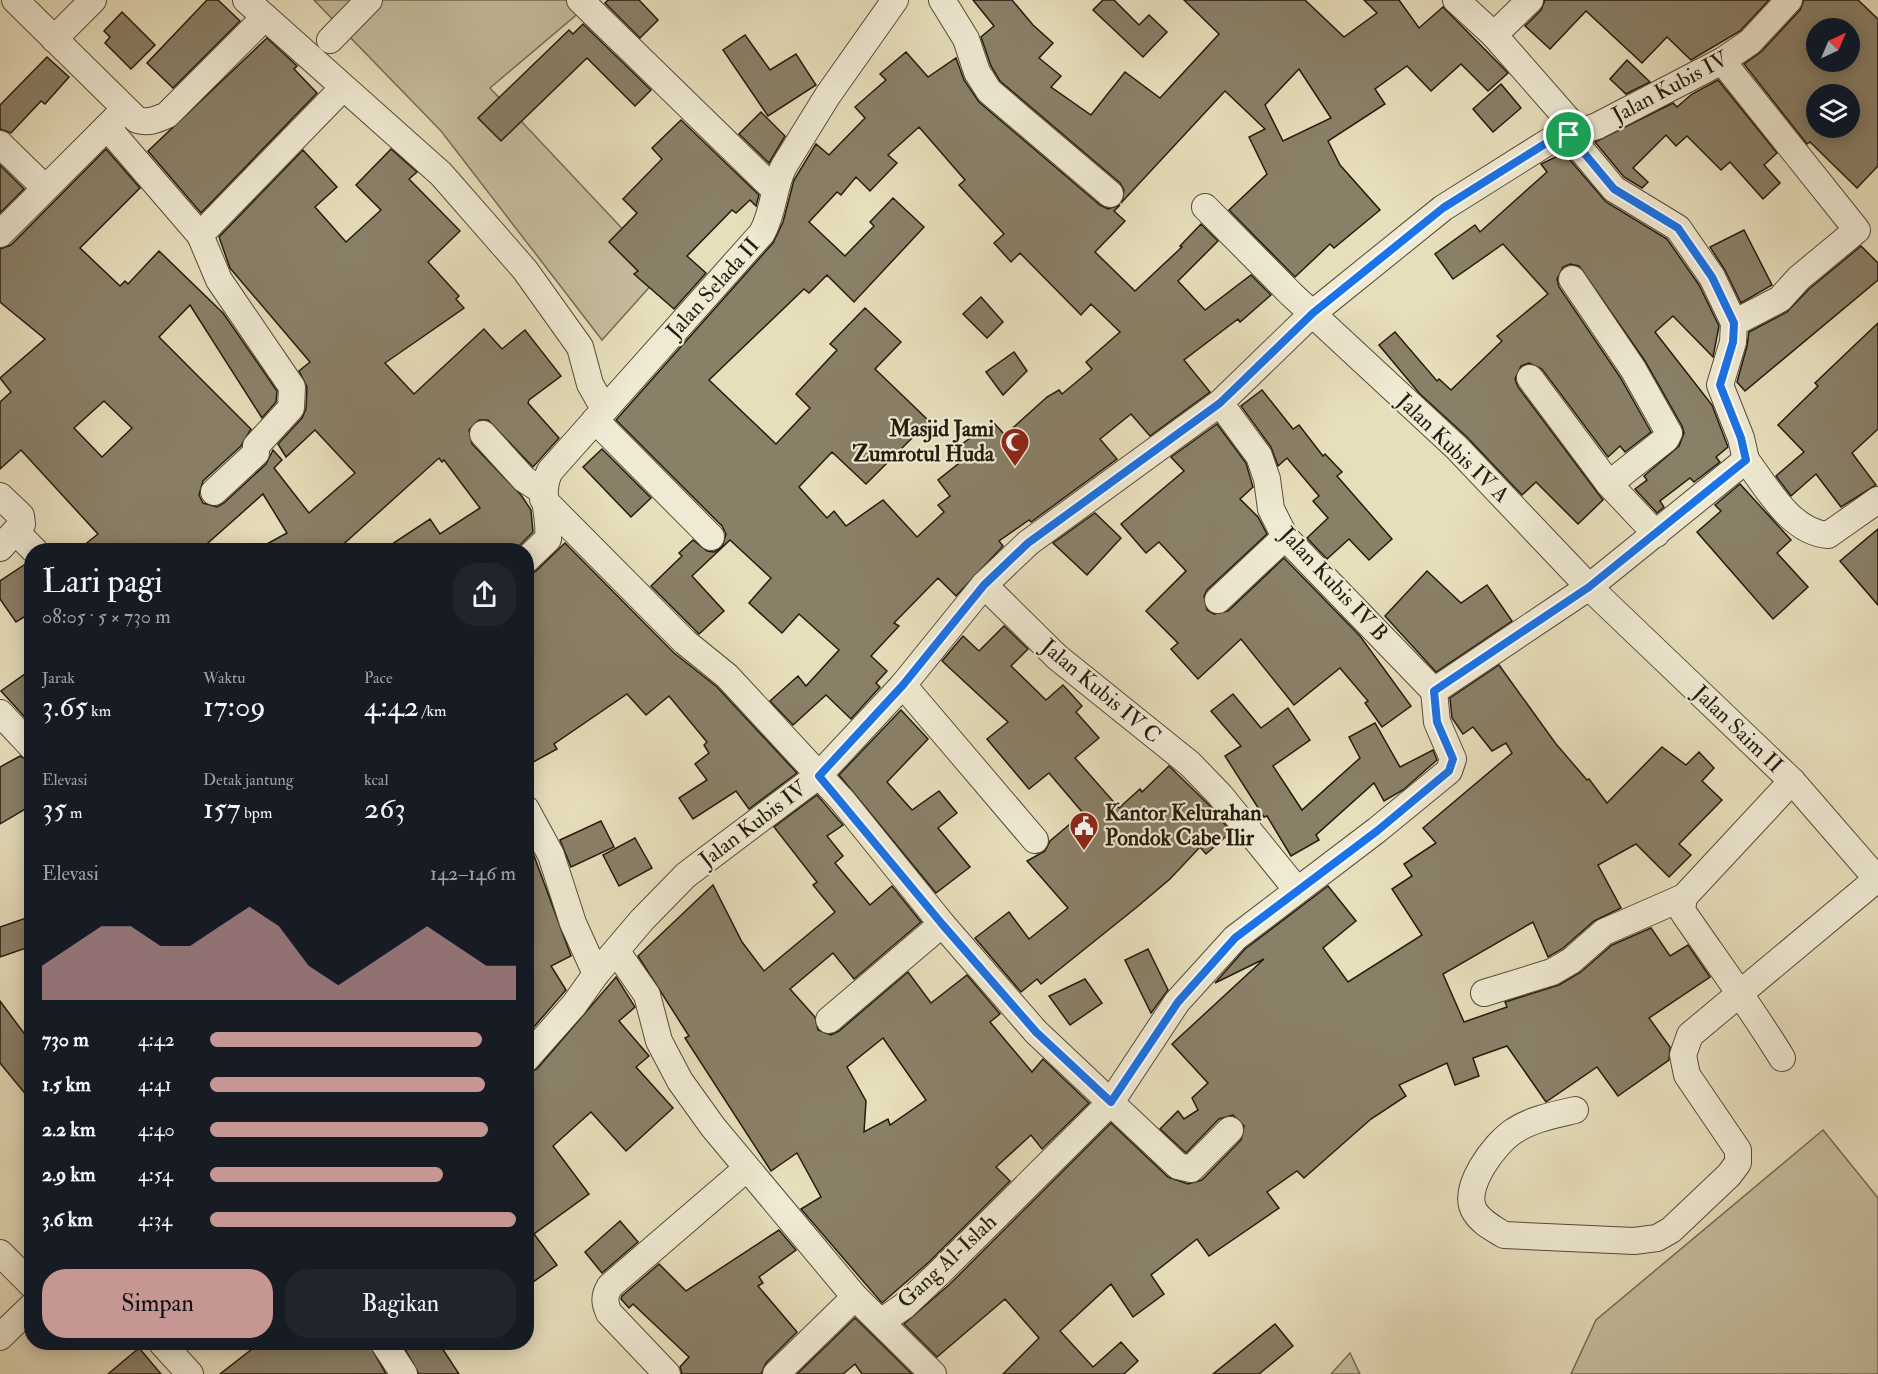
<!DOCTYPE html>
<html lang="id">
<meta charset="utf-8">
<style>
:root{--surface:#171b24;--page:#20242c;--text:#f1f3f6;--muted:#9ea1a6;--accent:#c59692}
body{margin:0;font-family:"IM FELL Double Pica",serif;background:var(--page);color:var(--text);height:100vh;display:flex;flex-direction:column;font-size:22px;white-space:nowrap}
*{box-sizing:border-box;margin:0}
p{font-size:20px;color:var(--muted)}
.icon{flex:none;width:33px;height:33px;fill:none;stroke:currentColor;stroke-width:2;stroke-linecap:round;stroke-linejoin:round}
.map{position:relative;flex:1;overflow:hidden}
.details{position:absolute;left:24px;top:543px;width:510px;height:807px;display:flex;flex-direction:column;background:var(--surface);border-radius:24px;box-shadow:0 3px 15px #0003}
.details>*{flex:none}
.needle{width:39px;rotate:44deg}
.controls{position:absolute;left:1806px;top:18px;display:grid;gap:12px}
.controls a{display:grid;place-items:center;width:54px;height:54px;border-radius:50%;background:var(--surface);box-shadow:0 3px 15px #0003;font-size:30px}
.pin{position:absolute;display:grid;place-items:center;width:51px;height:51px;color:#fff;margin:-26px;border:3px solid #fff;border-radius:50%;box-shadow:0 2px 6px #0007}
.round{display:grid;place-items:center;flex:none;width:63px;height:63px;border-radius:24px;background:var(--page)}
.overview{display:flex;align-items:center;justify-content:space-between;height:102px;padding:0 18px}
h1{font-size:33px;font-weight:600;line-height:45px}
.figures{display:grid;grid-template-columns:repeat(3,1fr);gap:9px;height:102px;padding:6px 18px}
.figures div{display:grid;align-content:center}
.figures b{font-size:30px;font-weight:600}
.figures small{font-size:16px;font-weight:400}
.figures p{font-size:16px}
.chart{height:168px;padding:12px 18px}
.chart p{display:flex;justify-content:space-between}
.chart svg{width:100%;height:108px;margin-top:6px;fill:var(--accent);opacity:.7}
.cta{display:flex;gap:12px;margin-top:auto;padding:12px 18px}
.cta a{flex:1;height:69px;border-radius:24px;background:var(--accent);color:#111;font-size:24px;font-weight:600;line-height:69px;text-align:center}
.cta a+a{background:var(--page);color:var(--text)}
ul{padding:0 18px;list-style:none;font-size:20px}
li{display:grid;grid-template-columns:96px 72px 1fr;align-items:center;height:45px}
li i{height:15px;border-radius:8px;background:var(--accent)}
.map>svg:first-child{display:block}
</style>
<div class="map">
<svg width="1878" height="1374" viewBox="0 0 1878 1374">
<rect width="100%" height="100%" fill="#e7debb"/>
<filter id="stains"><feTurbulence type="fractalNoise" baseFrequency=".00333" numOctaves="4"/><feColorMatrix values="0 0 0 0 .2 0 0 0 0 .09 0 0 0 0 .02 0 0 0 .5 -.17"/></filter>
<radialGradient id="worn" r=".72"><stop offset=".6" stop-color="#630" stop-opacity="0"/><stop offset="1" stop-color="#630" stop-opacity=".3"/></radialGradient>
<g fill="#c6bd9e" stroke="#766c56" stroke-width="1.5">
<polygon points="314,0 594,0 490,88 663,272 602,340 441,131"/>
<polygon points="1823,1130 1878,1198 1878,1374 1571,1374 1596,1320"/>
<polygon points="1350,1353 1360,1374 1331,1374"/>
</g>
<g fill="#8a8068" stroke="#261b0e" stroke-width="1.5" fill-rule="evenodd">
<polygon points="207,0 218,0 240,21 173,88 147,63"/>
<polygon points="608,0 639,0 658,20 640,38 605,3"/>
<path d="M973,0H1012L1033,25L1053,43L1039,58L1061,76L1051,87L1091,115L1125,72L1160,98L1219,34L1184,0H1305L1344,37L1377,13L1364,0H1399L1419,28L1443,7L1508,73L1488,91L1461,64L1431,91L1407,66L1375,89L1385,104L1328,141L1340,165L1380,210L1334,248L1330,244L1295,277L1229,210L1267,174L1249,137L1265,129L1225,91L1122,202L1124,190L1120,183L1000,81L991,66L981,37L994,26ZM1299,69L1331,118L1283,141L1265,105Z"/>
<polygon points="1103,0 1114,0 1139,25 1149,15 1167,32 1143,57 1093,10"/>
<polygon points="1545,0 1769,0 1740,31 1691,60 1667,37 1642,63 1586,11 1550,49 1525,26 1541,10"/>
<path d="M1804,0H1858L1878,19V166L1857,188L1810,142L1807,144L1744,64L1761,52L1800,10ZM1816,28H1850V62H1816ZM1816,94H1850V128H1816Z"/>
<polygon points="122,12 155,45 131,69 105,43 110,37 104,31"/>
<polygon points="583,24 651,90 635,106 587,58 501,141 478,118 569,30 573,34"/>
<polygon points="745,35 770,70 796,54 816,85 768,116 723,50"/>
<polygon points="267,38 297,66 294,69 317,93 201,213 148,151"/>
<path d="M906,52L928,77L956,58L964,80L979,102L1100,205L1108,209L1120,205L1114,211L1125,221L1095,252L1135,291L1182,247L1180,246L1201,224L1218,241L1178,281L1205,310L1251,275L1271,295L1240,322L1238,319L1184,360L1210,392L1150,436L1131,414L1100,439L1117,459L1031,522L1029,520L999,541L1003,546L956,596L938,578L894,623L899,626L871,656L887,671L876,683L880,687L851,719L826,695L793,725L770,701L798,676L806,686L839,650L799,614L782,633L749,603L771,578L730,540L692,576L724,611L699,634L651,586L682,556L679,553L693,540L707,551L714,552L722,547L726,534L722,526L616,420L773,243L783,222L794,180L816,144L829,155L865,118L855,107L886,80L880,74ZM919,127L965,180L959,185L1004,234L994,243L1011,262L1020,253L1081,315L1091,304L1120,332L1086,362L1092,369L1062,394L1059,390L1047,397L1005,435L993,422L955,449L963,460L938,480L950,496L938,505L944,512L917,537L883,500L846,526L834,511L827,518L799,487L832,452L866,484L929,421L875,369L901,342L865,308L830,344L837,350L796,394L810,408L776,444L709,380L804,289L809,293L827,275L854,302L924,227L893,198L870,222L874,226L845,256L809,222L837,192L841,195L856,177L870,191L897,163L888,155Z"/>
<polygon points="47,57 69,77 45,104 41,101 11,133 0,129 0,105"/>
<polygon points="1627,60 1650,82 1626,94 1610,79"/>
<polygon points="1718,80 1777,153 1764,165 1780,183 1763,199 1730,162 1721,170 1687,136 1676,146 1666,135 1633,168 1648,182 1642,188 1624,177 1595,142 1673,103 1677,107 1692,94"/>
<polygon points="1501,84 1521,108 1493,132 1473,109"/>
<polygon points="761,112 785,136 769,163 739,134"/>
<polygon points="681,120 759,195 756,206 750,200 736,213 732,210 687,256 706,273 674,309 634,274 638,271 609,242 637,213 623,199 662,159 652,148"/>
<path d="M106,149L140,188L80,248L120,286L125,281L128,284L159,251L223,313L277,391L276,402L262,418L190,305L159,337L251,429L241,446L203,481L199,495L203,503L217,507L224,503L266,464L273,450L282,460L274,468L309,513L355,473L315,430L286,457L278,444L302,418L306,409L307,387L299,371L310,362L230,268L219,237L303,150L337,187L315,207L346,242L381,210L356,185L391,149L417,172L409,179L460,231L428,262L459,296L456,299L464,308L385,363L414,394L484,329L502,349L525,330L561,376L529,400L528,403L559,438L533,467L488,420H479L469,430L472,444L521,495L531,510L533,532L515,550H383L430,519L440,534L480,508L444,460L442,462L439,458L337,550H256L287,533L263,494L200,550H78L98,534L21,450L0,469V402L11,392L0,378L45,339L0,302V249L11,245ZM104,401L132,428L102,457L74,428Z"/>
<polygon points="1564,153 1606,202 1667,239 1699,285 1719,326 1713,357 1673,316 1655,332 1712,405 1728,447 1716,457 1720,462 1694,482 1690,478 1660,501 1664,507 1657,513 1635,489 1647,480 1644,476 1679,446 1684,433 1682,426 1645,361 1579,266 1570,264 1563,267 1557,279 1559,287 1620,377 1651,432 1625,452 1620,446 1608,457 1542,369 1529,363 1521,366 1515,379 1518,387 1603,500 1578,524 1536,482 1522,495 1467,437 1420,394 1379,345 1395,332 1437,381 1439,379 1451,390 1502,341 1497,336 1548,294 1503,244 1453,279 1435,254 1475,225 1480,232 1547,172 1541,164"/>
<polygon points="0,165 24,189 0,213"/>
<polygon points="1744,230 1772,285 1741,303 1725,270 1710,247"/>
<polygon points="1861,246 1878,263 1878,280 1745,391 1737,382 1747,346 1749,332 1787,312 1809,289"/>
<polygon points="981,297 1003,322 987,338 963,314"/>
<polygon points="1878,323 1878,429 1852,453 1876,485 1841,507 1816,474 1791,496 1776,476 1804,452 1778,425 1818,386 1815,383"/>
<polygon points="1014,352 1027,371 1003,395 986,372"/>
<polygon points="1262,390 1293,429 1299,425 1323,456 1325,454 1342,472 1337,476 1392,539 1369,560 1349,539 1327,559 1307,538 1328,518 1313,501 1319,496 1287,458 1278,466 1271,447 1241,406"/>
<polygon points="1217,424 1246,463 1253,487 1240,499 1258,517 1267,534 1207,590 1204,596 1207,610 1214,614 1228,611 1284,558 1360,636 1411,706 1382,727 1365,703 1368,701 1340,668 1294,705 1241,639 1198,679 1171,649 1178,643 1146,611 1186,571 1159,542 1146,553 1121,524 1184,471 1171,457"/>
<polygon points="602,449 651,498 631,517 583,467"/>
<polygon points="1740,484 1791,540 1777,553 1808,587 1773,619 1697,532 1721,511 1715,505"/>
<polygon points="1095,513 1121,538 1087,575 1053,543"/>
<polygon points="1878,529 1878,605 1840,561"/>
<polygon points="565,543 674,653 717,687 797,773 749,809 736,791 693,819 679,798 707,780 695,764 709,753 704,745 707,742 669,696 646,715 627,694 554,744 557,749 526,766 526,575 536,571"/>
<polygon points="27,563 32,565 32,612 16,622 0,599 0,581"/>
<polygon points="1427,571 1461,603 1487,585 1512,621 1436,672 1385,616"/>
<polygon points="1004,626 1028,649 1011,666 1046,700 1063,685 1082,706 1076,712 1099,738 1075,758 1119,808 1140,789 1142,792 1169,766 1209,805 1231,832 1206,854 1200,847 1170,879 1137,907 1041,984 1037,979 1021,992 975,938 1009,912 1029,939 1068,908 1027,861 1045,851 1050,841 1083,813 1049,773 1029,789 987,739 1008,722 942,661 963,636 979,651"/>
<polygon points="1499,665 1556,744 1587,780 1589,779 1607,803 1662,747 1686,765 1699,752 1714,768 1702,781 1722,800 1679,844 1691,855 1669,877 1636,844 1598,865 1621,908 1594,921 1562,949 1548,957 1533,922 1443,974 1464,1022 1507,1007 1505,1002 1559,985 1581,972 1612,945 1651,928 1670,956 1688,945 1710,977 1649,1018 1670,1047 1669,1060 1618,1096 1597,1067 1546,1102 1507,1046 1473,1058 1479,1076 1455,1085 1447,1063 1399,1085 1406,1096 1371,1119 1304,1178 1297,1171 1267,1192 1279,1208 1209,1256 1197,1239 1151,1275 1164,1294 1133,1317 1111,1284 1060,1331 1093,1367 1121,1342 1138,1361 1124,1374 1003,1374 1039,1338 1005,1299 937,1357 904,1324 950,1284 1111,1123 1168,1177 1188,1184 1202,1180 1241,1140 1244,1126 1233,1115 1219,1119 1186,1153 1160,1129 1178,1111 1184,1119 1198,1110 1192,1098 1208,1083 1172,1044 1264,959 1215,983 1245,949 1328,886 1356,921 1323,948 1348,982 1422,935 1392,889 1412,876 1404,864 1436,843 1423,828 1512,753 1506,743 1492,751 1473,727 1463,734 1452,718 1450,698"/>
<polygon points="32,669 32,725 1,691"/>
<polygon points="1233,694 1261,728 1288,708 1310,740 1273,766 1302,810 1360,758 1349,737 1375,723 1400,767 1433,750 1437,760 1403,790 1384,801 1374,783 1316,835 1319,840 1291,856 1267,816 1264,817 1225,756 1241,746 1211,711"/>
<polygon points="901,710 928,739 887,782 912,810 939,791 957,813 938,828 970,867 936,893 839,775"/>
<polygon points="20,756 32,762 32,805 0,824 0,767"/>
<path d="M817,795L843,825L827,836L843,856L835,863L870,905L892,886L921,922L854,979L833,953L790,989L815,1017L818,1030L831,1035L839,1031L908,972L931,1003L967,975L1000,1014L990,1022L1032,1072L1043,1059L1089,1103L1042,1149L1031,1135L996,1167L1010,1181L929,1262L882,1303L801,1209L821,1197L797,1153L771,1171L685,1038L689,1036L638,956L713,885L742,942L764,971L835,912L813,885L817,882L774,827ZM883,1038L926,1100L890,1125L888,1119L864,1132L866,1101L847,1067Z"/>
<polygon points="601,821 614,847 571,867 560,840"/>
<polygon points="635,838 652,868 619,886 603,855"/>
<polygon points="533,853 571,956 551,966 566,990 526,1036 526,857"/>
<polygon points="32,916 32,946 0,957 0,927"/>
<polygon points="1148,949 1168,990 1151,1013 1125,960"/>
<polygon points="616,977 635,1007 619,1021 649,1056 636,1067 673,1108 626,1151 591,1112 553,1146 589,1194 534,1234 557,1265 526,1287 526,1074 537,1069"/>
<polygon points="1085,979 1102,1003 1070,1025 1049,996"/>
<polygon points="0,1001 32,1044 32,1102 0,1063"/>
<polygon points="620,1221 638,1242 602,1273 585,1252"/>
<polygon points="779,1230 796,1250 759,1277 763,1283 758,1286 797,1332 766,1363 761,1374 682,1374 680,1367 689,1357 633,1304 629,1308 621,1299 622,1296 659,1264 686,1291"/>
<polygon points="855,1318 912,1374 862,1374 855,1364 843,1374 797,1374"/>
<polygon points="1275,1324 1293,1346 1259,1374 1213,1374"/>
<polygon points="261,1342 368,1342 386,1374 220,1374"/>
<polygon points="401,1342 438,1342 459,1374 419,1374"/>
<polygon points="139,1348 161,1374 108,1374"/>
</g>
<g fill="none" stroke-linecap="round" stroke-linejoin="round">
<g stroke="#564c39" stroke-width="28">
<g id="street">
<path d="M15,0L137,120C149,123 156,120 167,115L265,17"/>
<polyline points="246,0 441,174 525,270 580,347 590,384 604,409"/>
<polyline points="580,0 775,190"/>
<polyline points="942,0 966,39 977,72 989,91 1110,194"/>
<polyline points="1456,0 1494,35 1579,132"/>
<polyline points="1494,35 1530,0"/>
<polyline points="54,39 93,0"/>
<polyline points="330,40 369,0"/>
<polyline points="1722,61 1857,230 1799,278 1780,299 1734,323 1733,342 1720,385 1741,438 1746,460"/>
<polyline points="107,127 200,235 219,280 292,387 291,408 256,446 256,453 214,492"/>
<polyline points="1569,135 1614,189 1678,228 1712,277 1734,323"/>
<polyline points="0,144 45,188"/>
<polyline points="1205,207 1291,294 1457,448 1589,587 1792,781 1878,880"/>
<polyline points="0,234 119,115"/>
<polyline points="200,235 336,95 339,86"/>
<polyline points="1572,279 1633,369 1669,433 1666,439 1609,484"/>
<polyline points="1530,378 1609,484 1656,534"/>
<polyline points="1220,403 1259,456 1267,479 1271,509 1285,537 1434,691"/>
<polyline points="595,420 711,537"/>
<polyline points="483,434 524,479 544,492"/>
<polyline points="0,496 21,516 22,524 0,548"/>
<polyline points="543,499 685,642 727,676 842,800 942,924 1036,1032 1178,1166 1191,1169 1230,1130"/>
<polyline points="16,532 34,550"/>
<path d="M526,560L548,539C551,514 538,494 550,471L762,233C774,212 773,187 784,166L828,95L895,0"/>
<polyline points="984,585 1057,657 1190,764 1220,795 1297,890"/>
<polyline points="1218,600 1285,537"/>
<polyline points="903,685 1035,840"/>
<path d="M1434,691L1589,587L1746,460C1767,487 1790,532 1828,535L1878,500"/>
<polyline points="0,713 32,747"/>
<polyline points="526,809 551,855 573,923 596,974"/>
<path d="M1684,897L1682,910L1685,915C1718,963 1752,1009 1782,1058"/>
<polyline points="617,952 647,995 659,1041 680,1081 713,1127 855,1297 933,1374"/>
<polyline points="1484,993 1552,972 1571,961 1604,932 1684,897 1792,781"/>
<polyline points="829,1020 942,924"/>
<polyline points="526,1059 574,1005 596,974 642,920 686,875 819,775 903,685 984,585 1028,543 1220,403 1313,313 1443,208 1548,142 1597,126 1722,61 1750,42 1789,0"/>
<path d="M1575,1110C1554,1115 1532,1119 1514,1131C1495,1143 1460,1189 1475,1212C1482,1223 1493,1228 1504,1235L1634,1241L1657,1238L1671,1230L1729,1175L1738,1163V1150L1687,1075L1683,1055L1690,1035L1877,879"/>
<polyline points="0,1253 32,1285"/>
<polyline points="881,1322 904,1306 939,1273 1111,1102 1177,1002 1235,938 1377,830 1449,771 1453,759 1437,722 1434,691"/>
<polyline points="0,1337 32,1306"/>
<polyline points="161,1342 190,1374"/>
<polyline points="383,1342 404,1374"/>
<path d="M667,1374L609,1313C604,1302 604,1296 610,1286L746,1169"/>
<polyline points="776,1374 855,1297"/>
</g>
</g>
<use href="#street" stroke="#efead3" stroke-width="26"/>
</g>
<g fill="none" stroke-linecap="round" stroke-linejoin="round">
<g stroke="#fff" stroke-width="12">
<polygon id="route" points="1569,135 1614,189 1678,228 1712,277 1734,323 1733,342 1720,385 1741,438 1746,460 1589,587 1434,691 1437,722 1453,759 1449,771 1377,831 1235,938 1178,1002 1111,1102 1036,1032 942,924 819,776 903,685 984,585 1028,543 1220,403 1313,313 1443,208 1548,142"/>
</g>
<use href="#route" stroke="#1a73e8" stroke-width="8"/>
</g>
<defs>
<g id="mosque-pin" transform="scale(1.5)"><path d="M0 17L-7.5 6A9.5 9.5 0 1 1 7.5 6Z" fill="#8f2418" stroke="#efead3"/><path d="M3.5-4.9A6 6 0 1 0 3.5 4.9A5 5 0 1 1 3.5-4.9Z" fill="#fff"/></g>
<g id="civic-pin" transform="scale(1.5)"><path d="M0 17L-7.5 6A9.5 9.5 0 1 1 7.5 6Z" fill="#8f2418" stroke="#efead3"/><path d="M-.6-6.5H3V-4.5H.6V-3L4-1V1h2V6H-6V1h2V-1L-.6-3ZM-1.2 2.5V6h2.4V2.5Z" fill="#fff"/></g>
</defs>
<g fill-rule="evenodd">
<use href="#mosque-pin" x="1015" y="442"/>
<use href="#civic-pin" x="1084" y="826"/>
</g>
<g text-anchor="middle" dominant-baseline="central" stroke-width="4.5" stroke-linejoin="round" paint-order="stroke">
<g font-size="22" fill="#261b0e" stroke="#efead3">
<text transform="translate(1670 87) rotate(-28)">Jalan Kubis IV</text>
<text transform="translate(713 288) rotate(-48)">Jalan Selada II</text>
<text transform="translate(1453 448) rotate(44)">Jalan Kubis IV A</text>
<text transform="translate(1334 584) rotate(47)">Jalan Kubis IV B</text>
<text transform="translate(1101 691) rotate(40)">Jalan Kubis IV C</text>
<text transform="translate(1738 729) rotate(44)">Jalan Saim II</text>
<text transform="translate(753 824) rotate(-37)">Jalan Kubis IV</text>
<text transform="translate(947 1261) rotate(-43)">Gang Al-Islah</text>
</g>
<g font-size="22" font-weight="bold" fill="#261b0e" stroke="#efead3" text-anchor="end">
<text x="994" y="429">Masjid Jami<tspan x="994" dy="25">Zumrotul Huda</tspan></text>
<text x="1105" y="813" text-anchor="start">Kantor Kelurahan<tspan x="1105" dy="25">Pondok Cabe Ilir</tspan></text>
</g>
</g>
<rect width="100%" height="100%" filter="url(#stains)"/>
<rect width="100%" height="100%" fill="url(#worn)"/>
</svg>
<div class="controls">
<a><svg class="needle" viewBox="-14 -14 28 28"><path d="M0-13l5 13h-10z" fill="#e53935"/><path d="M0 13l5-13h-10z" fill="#9ea1a6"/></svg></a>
<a><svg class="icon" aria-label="layers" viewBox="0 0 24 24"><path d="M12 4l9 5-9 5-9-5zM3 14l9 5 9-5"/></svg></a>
</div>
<div class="pin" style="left:1569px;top:135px;background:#1e9e55"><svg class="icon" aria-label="arrive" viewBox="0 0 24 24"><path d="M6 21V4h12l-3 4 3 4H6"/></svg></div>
<section class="details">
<div class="overview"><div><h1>Lari pagi</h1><p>08:05 · 5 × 730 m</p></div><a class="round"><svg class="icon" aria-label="share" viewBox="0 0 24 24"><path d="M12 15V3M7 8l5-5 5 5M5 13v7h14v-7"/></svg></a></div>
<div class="figures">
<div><p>Jarak</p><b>3.65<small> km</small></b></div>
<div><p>Waktu</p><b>17:09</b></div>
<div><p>Pace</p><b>4:42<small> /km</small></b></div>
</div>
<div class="figures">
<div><p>Elevasi</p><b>35<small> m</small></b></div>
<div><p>Detak jantung</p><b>157<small> bpm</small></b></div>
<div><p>kcal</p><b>263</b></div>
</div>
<div class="chart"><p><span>Elevasi</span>142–146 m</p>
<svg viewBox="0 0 160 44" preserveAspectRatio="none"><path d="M0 44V30L10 22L20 14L30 14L40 22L50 22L60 14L70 6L80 14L90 30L100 38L110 30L120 22L130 14L140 22L150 30L160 30V44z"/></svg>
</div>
<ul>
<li><b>730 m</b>4:42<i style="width:89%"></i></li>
<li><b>1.5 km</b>4:41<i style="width:90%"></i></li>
<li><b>2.2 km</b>4:40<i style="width:91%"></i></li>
<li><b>2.9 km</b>4:54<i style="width:76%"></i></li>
<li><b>3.6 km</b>4:34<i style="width:100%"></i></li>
</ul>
<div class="cta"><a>Simpan</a><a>Bagikan</a></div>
</section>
</div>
